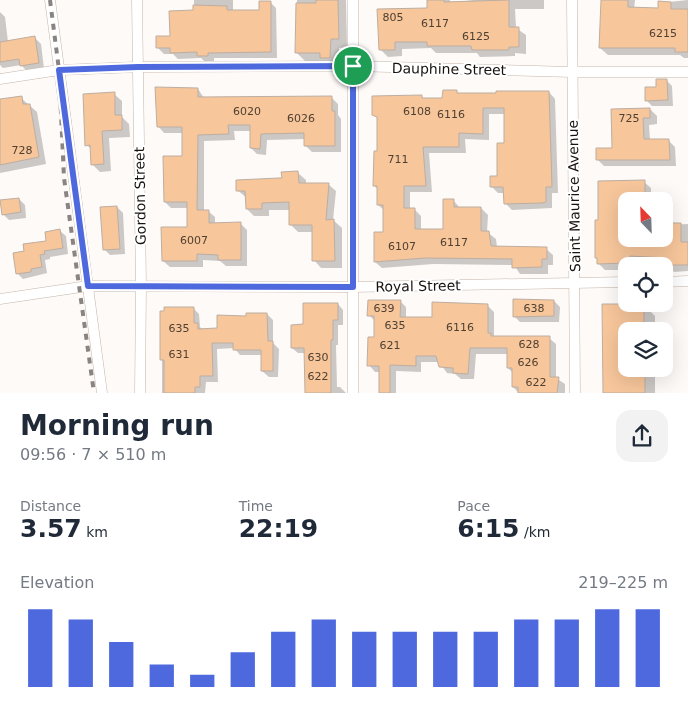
<!DOCTYPE html>
<meta charset="utf-8">
<style>
:root{--surface:#fff;--page:#f2f2f3;--text:#1f2937;--muted:#747a83;--accent:#4e69de}
body{margin:0;font-family:"DejaVu Sans",sans-serif;background:var(--page);color:var(--text);height:100vh;display:flex;flex-direction:column;font-size:19px;white-space:nowrap}
*{box-sizing:border-box;margin:0}
p{font-size:16px;color:var(--muted)}
.icon{flex:none;width:28px;height:28px;fill:none;stroke:currentColor;stroke-width:2;stroke-linecap:round;stroke-linejoin:round}
.map{position:relative;height:393px;overflow:hidden}
.sheet{display:flex;flex-direction:column;background:var(--surface);flex:1}
.sheet>*{flex:none}
.needle{width:32px;rotate:337deg}
.fabs{position:absolute;left:618px;top:192px;display:grid;gap:10px}
.fabs a{display:grid;place-items:center;width:55px;height:55px;border-radius:10px;background:var(--surface);box-shadow:0 5px 20px #0002;font-size:25px}
.pin{position:absolute;display:grid;place-items:center;width:42px;height:42px;color:#fff;margin:-21px;border:2px solid #fff;border-radius:50%;box-shadow:0 1px 5px #0007}
.round{display:grid;place-items:center;flex:none;width:52px;height:52px;border-radius:15px;background:var(--page)}
.summary{display:flex;align-items:center;justify-content:space-between;height:85px;padding:0 20px}
h1{font-size:28px;font-weight:600;line-height:38px}
.figures{display:grid;grid-template-columns:repeat(3,1fr);gap:8px;height:85px;padding:5px 20px}
.figures div{display:grid;align-content:center}
.figures b{font-size:25px;font-weight:600}
.figures small{font-size:14px;font-weight:400}
.figures p{font-size:14px}
.chart{height:140px;padding:10px 20px}
.chart p{display:flex;justify-content:space-between}
.chart svg{width:100%;height:90px;margin-top:5px;stroke:var(--accent);stroke-width:6}
.map>svg:first-child{display:block}
</style>
<div class="map">
<svg width="688" height="393" viewBox="0 0 688 393">
<rect width="100%" height="100%" fill="#fefaf8"/>
<g fill="#0003">
<polygon points="194,0 233,0 233,11 260,11 270,2 276,8 277,58 214,58 214,61 205,62 201,58 178,59 173,54 164,54 158,48 194,12"/>
<polygon points="297,0 346,0 347,47 339,48 339,66 330,66 324,61 305,61 296,52"/>
<polygon points="428,0 450,0 450,3 474,0 544,0 544,9 515,9 516,28 526,35 526,54 515,53 515,56 480,57 477,53 436,53 431,48 402,49 402,56 388,57 381,50 428,9"/>
<polygon points="602,0 635,0 634,9 659,9 659,3 688,0 688,58 684,58 680,55 608,55 600,48"/>
<polygon points="0,12 5,17 8,42 35,38 41,44 44,69 27,71 21,65 3,68 0,65"/>
<polygon points="666,80 672,86 673,106 652,106 646,100"/>
<polygon points="198,89 204,98 331,97 338,104 338,115 341,119 341,152 312,152 305,145 305,139 267,140 266,155 257,154 251,148 251,131 234,131 235,140 204,141 204,211 208,211 215,217 215,224 240,223 247,230 247,266 226,266 220,261 203,260 203,267 170,267 163,261 189,228 188,208 171,208 165,202 183,158 183,133 164,133 158,126"/>
<polygon points="457,92 459,94 549,92 555,99 558,193 552,193 552,208 512,210 505,203 504,193 498,193 491,186 499,177 505,144 505,114 489,114 489,140 465,139 466,153 429,153 432,192 410,192 410,209 414,209 421,216 421,231 445,231 453,200 460,208 481,208 488,215 487,232 496,239 497,248 546,249 553,255 553,265 548,265 548,274 520,274 514,265 433,264 382,268 375,262 385,233 385,211 378,205 378,189 374,186 379,152 378,119 374,114 422,97 425,100 443,99"/>
<polygon points="114,94 122,101 122,117 129,124 130,137 109,138 111,171 100,172 92,164 92,150 87,145"/>
<polygon points="21,98 37,112 46,164 0,173 0,100"/>
<polygon points="650,109 657,116 657,124 649,125 650,140 668,140 675,147 676,166 604,166 598,160 614,149"/>
<polygon points="298,173 306,180 306,184 328,184 336,191 333,220 342,228 342,268 321,268 314,260 313,232 298,232 290,224 290,210 269,210 269,216 254,216 247,209 247,198 237,190"/>
<polygon points="644,182 651,188 651,194 666,194 673,201 673,221 664,221 664,201 626,201 626,239 649,239 649,245 667,245 666,225 688,224 688,271 674,272 667,264 636,263 635,266 626,266 626,270 605,270 598,263 596,257 599,221"/>
<polygon points="19,199 25,205 26,218 9,220 3,214"/>
<polygon points="117,207 123,213 125,254 110,255 104,249"/>
<polygon points="60,231 66,236 68,254 50,257 50,259 45,260 47,273 23,279 17,273 25,252 48,242"/>
<polygon points="400,301 406,307 406,318 433,318 487,305 494,312 494,337 549,338 556,344 556,378 565,384 565,393 519,393 513,387 513,373 508,368 508,354 476,354 474,379 461,379 455,374 447,373 439,362 421,362 421,372 396,371 396,393 380,393 381,372 375,372 369,365 375,339 375,321 369,315"/>
<polygon points="554,301 560,307 559,322 520,322 514,316"/>
<polygon points="338,304 343,310 343,325 338,325 338,345 336,345 337,387 340,387 346,393 305,393 306,353 298,353 292,348 304,325"/>
<polygon points="604,305 644,305 655,316 655,331 626,331 626,369 655,369 655,393 604,393"/>
<polygon points="193,308 199,314 200,327 203,330 219,330 247,317 267,314 273,320 273,343 279,349 278,377 269,377 262,371 263,355 240,355 234,348 217,349 218,382 206,382 205,393 162,393 162,312"/>
</g>
<g fill="#f7c69b" stroke="#bdaea1">
<polygon points="316,0 338,0 339,39 331,39 330,58 320,58 320,53 295,53 296,3 316,3"/>
<polygon points="427,0 444,0 444,2 509,0 509,27 519,27 519,47 509,47 509,50 472,50 471,46 427,46 427,42 395,42 395,50 379,50 377,9 427,8"/>
<polygon points="601,0 628,0 628,7 658,8 658,1 671,2 671,9 688,9 688,52 675,52 675,48 599,48"/>
<polygon points="259,1 271,1 271,52 208,53 208,56 197,56 197,52 170,53 170,48 156,48 156,36 170,36 169,11 193,10 193,5 227,6 227,10 259,10"/>
<polygon points="35,36 39,63 20,66 19,59 0,62 0,42"/>
<polygon points="656,79 667,79 668,100 645,101 645,87 656,87"/>
<polygon points="155,87 198,88 198,97 332,96 332,111 335,111 335,146 304,146 304,133 261,134 260,149 250,148 250,125 228,125 229,134 198,135 197,210 209,210 209,223 241,222 241,260 218,260 218,255 197,254 197,261 162,261 161,227 187,227 187,202 164,202 163,156 182,156 182,127 157,127"/>
<polygon points="443,90 457,90 457,93 496,93 496,91 549,91 552,187 546,187 546,202 542,203 504,204 503,187 490,187 490,176 497,176 497,143 504,143 504,108 483,108 483,134 459,133 459,147 423,147 426,186 404,186 404,208 415,208 415,229 443,229 443,199 454,199 454,207 481,207 481,231 489,231 491,246 547,247 547,259 542,259 542,267 512,268 512,259 425,258 374,262 374,232 383,232 383,205 377,205 377,186 373,186 374,151 377,151 377,117 372,115 372,96 422,95 422,98 442,98"/>
<polygon points="115,92 115,115 122,115 122,130 102,131 104,164 91,165 90,145 85,146 83,94"/>
<polygon points="22,96 23,104 30,104 39,157 0,165 0,99"/>
<polygon points="650,108 650,118 643,118 644,139 669,139 670,160 596,160 596,148 612,148 611,109"/>
<polygon points="298,171 299,183 329,183 326,220 334,219 335,261 312,261 312,225 289,225 289,202 262,203 262,209 246,209 245,191 236,191 236,180 279,178 282,178 281,172"/>
<polygon points="645,180 645,201 626,201 626,243 665,244 665,223 681,223 681,242 688,242 688,265 666,265 666,258 630,256 627,263 597,264 597,258 595,258 595,220 598,220 598,181"/>
<polygon points="19,198 21,212 2,215 0,200"/>
<polygon points="117,206 120,249 103,250 100,207"/>
<polygon points="60,229 63,248 44,251 45,254 40,255 42,267 31,269 31,272 16,274 13,253 24,251 23,244 46,241 45,232"/>
<polygon points="513,299 554,300 554,316 513,317"/>
<polygon points="368,300 401,300 400,317 432,317 432,302 488,304 488,333 491,333 491,336 550,336 550,377 559,377 557,393 518,393 518,387 512,387 512,368 507,368 507,348 470,348 468,374 453,373 453,368 439,367 436,356 416,356 416,366 390,365 390,393 379,393 379,366 367,366 368,337 374,337 374,316 367,316"/>
<polygon points="303,303 338,303 338,320 333,320 333,340 331,340 331,393 305,393 304,348 291,348 291,325 303,324"/>
<polygon points="602,304 644,304 644,331 626,331 626,369 645,369 645,393 603,393"/>
<polygon points="164,307 194,307 194,323 198,323 198,329 217,328 217,315 246,316 246,313 267,313 268,341 273,341 273,371 261,371 261,350 233,350 233,343 212,343 213,376 200,376 200,387 195,387 195,393 164,393 164,360 160,360 160,311 164,311"/>
</g>
<g fill="none" stroke-linecap="round" stroke-linejoin="round">
<g stroke="#c4b5a8" stroke-width="11">
<g id="street">
<polyline points="50,0 102,393"/>
<polyline points="137,0 141,285 140,393"/>
<polyline points="353,0 353,393"/>
<polyline points="572,0 575,393"/>
<polyline points="0,79 59,70 138,67 353,66 572,72 688,72"/>
<polyline points="664,282 688,281"/>
<polyline points="0,299 88,286 353,287 626,282"/>
</g>
</g>
<use href="#street" stroke="#fff" stroke-width="10"/>
<polyline stroke="#898481" stroke-width="4" stroke-dasharray="6 6" stroke-linecap="butt" points="50,0 59,70 64,178 94,393"/>
</g>
<g fill="none" stroke-linecap="round" stroke-linejoin="round">
<g stroke="#fff" stroke-width="10">
<polygon id="route" points="353,66 353,287 88,286 59,70 138,67"/>
</g>
<use href="#route" stroke="#4e69de" stroke-width="6"/>
</g>
<g text-anchor="middle" dominant-baseline="central" stroke-width="4" stroke-linejoin="round" paint-order="stroke">
<g font-size="11" fill="#504032">
<text x="393" y="17">805</text>
<text x="435" y="23">6117</text>
<text x="663" y="33">6215</text>
<text x="476" y="36">6125</text>
<text x="247" y="111">6020</text>
<text x="417" y="111">6108</text>
<text x="451" y="114">6116</text>
<text x="301" y="118">6026</text>
<text x="629" y="118">725</text>
<text x="22" y="150">728</text>
<text x="398" y="159">711</text>
<text x="194" y="240">6007</text>
<text x="454" y="242">6117</text>
<text x="402" y="246">6107</text>
<text x="384" y="308">639</text>
<text x="534" y="308">638</text>
<text x="395" y="325">635</text>
<text x="460" y="327">6116</text>
<text x="179" y="328">635</text>
<text x="529" y="344">628</text>
<text x="390" y="345">621</text>
<text x="179" y="354">631</text>
<text x="318" y="357">630</text>
<text x="528" y="362">626</text>
<text x="318" y="376">622</text>
<text x="536" y="382">622</text>
</g>
<g font-size="14" fill="#19130f" stroke="#fff">
<text transform="translate(449 69) rotate(1)">Dauphine Street</text>
<text transform="translate(140 196) rotate(-91)">Gordon Street</text>
<text transform="translate(574 196) rotate(-91)">Saint Maurice Avenue</text>
<text transform="translate(418 286) rotate(-1)">Royal Street</text>
</g>
</g>
</svg>
<div class="fabs">
<a><svg class="needle" viewBox="-14 -14 28 28"><path d="M0-13l5 13h-10z" fill="#e53935"/><path d="M0 13l5-13h-10z" fill="#747a83"/></svg></a>
<a><svg class="icon" aria-label="locate" viewBox="0 0 24 24"><circle cx="12" cy="12" r="6"/><path d="M12 2v4M12 18v4M2 12h4M18 12h4"/></svg></a>
<a><svg class="icon" aria-label="layers" viewBox="0 0 24 24"><path d="M12 4l9 5-9 5-9-5zM3 14l9 5 9-5"/></svg></a>
</div>
<div class="pin" style="left:353px;top:66px;background:#1e9e55"><svg class="icon" aria-label="arrive" viewBox="0 0 24 24"><path d="M6 21V4h12l-3 4 3 4H6"/></svg></div>
</div>
<section class="sheet">
<div class="summary"><div><h1>Morning run</h1><p>09:56 · 7 × 510 m</p></div><a class="round"><svg class="icon" aria-label="share" viewBox="0 0 24 24"><path d="M12 15V3M7 8l5-5 5 5M5 13v7h14v-7"/></svg></a></div>
<div class="figures">
<div><p>Distance</p><b>3.57<small> km</small></b></div>
<div><p>Time</p><b>22:19</b></div>
<div><p>Pace</p><b>6:15<small> /km</small></b></div>
</div>
<div class="chart"><p><span>Elevation</span>219–225 m</p>
<svg viewBox="0 0 160 44" preserveAspectRatio="none"><path d="M5 44V6M15 44V11M25 44V22M35 44V33M45 44V38M55 44V27M65 44V17M75 44V11M85 44V17M95 44V17M105 44V17M115 44V17M125 44V11M135 44V11M145 44V6M155 44V6"/></svg>
</div>
</section>
